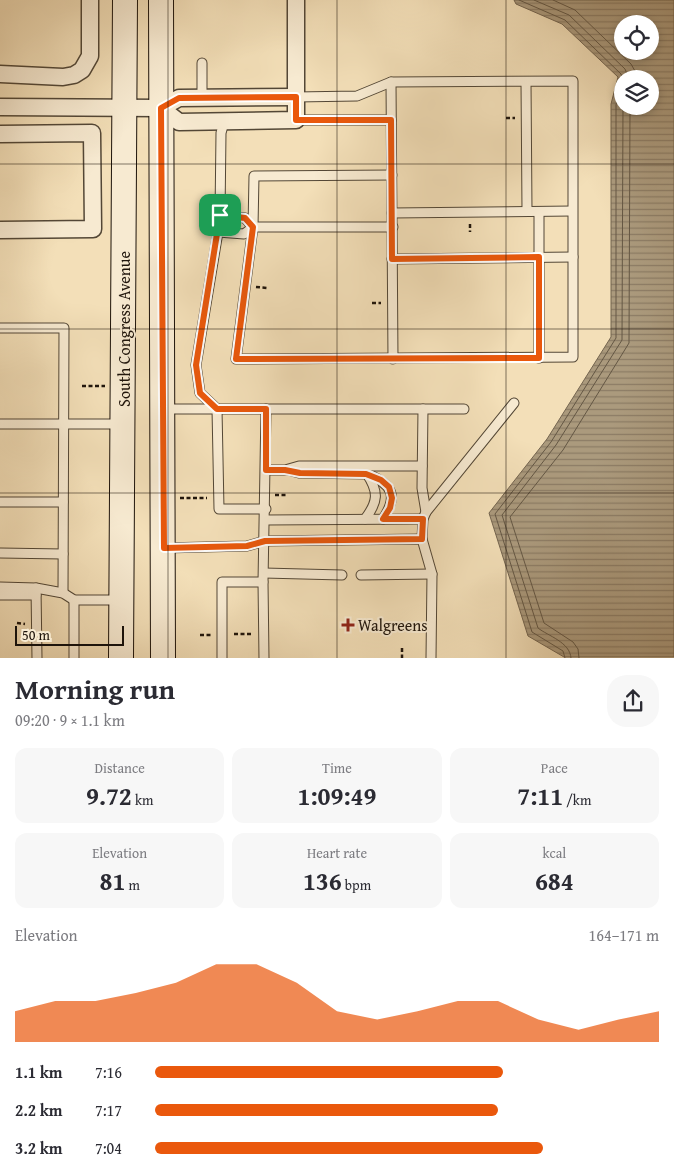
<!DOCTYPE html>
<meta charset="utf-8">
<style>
:root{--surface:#fff;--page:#f7f7f7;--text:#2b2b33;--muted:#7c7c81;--accent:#ea580c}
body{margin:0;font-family:"Gentium Book Plus",serif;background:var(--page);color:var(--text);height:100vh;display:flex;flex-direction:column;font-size:19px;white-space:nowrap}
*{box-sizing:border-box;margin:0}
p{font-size:16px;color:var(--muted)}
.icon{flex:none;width:28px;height:28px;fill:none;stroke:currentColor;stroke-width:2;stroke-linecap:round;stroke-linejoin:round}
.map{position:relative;height:658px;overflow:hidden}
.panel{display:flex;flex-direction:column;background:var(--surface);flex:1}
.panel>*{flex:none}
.controls{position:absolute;left:614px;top:15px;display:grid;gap:10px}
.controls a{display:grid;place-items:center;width:45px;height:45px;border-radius:50%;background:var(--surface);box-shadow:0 2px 8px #0003;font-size:25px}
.scale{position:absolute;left:15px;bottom:12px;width:109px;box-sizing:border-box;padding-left:5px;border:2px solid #1e140b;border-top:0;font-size:14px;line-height:18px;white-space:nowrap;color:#1e140b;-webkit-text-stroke:4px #f7ead1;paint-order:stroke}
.pin{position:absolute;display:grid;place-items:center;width:42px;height:42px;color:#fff;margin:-21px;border-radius:10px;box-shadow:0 2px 8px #0006}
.round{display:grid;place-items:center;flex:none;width:52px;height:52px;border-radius:20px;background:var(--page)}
.head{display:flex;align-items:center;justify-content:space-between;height:85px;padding:0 15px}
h1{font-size:28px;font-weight:600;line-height:38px}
.metrics{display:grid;grid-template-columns:repeat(3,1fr);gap:8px;height:85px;padding:5px 15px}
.metrics div{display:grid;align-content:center;border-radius:12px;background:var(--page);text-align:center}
.metrics b{font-size:25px;font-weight:600}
.metrics small{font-size:14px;font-weight:400}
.metrics p{font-size:14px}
.chart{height:140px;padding:10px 15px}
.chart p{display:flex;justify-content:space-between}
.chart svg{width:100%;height:90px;margin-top:5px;fill:var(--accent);opacity:.7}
ul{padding:0 15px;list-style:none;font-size:16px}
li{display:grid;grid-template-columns:80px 60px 1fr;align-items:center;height:38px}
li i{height:12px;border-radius:6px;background:var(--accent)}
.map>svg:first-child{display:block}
</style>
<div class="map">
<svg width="674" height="658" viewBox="0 0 674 658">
<defs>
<pattern id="water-rules" width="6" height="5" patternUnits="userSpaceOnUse" patternTransform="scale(1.25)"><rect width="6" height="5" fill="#ab9a7d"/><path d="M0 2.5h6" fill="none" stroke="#8b7c65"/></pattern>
</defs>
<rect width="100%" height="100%" fill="#f3dfb8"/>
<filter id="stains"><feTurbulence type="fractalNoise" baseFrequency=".004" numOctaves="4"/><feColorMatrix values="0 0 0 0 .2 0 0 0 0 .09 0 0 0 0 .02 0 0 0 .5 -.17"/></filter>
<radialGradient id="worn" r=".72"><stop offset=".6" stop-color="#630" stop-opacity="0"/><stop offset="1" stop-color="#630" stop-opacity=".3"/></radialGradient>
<path fill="url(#water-rules)" stroke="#73644f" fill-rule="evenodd" d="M514,0H674V657H564L528,636L489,513L547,439L611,337V104L618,77L562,24L516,4ZM622,24H650V51H622ZM622,79H650V106H622Z"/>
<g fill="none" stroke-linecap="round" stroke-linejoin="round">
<g stroke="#645744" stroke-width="1">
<polyline points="519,0 565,20 621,74 623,79"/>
<polyline points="534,0 569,15 625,69 629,79"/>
<polyline points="553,0 575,10 631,64 635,71 636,79"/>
<polyline points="565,658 563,651 532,632 495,514 551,442 616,338 616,105 622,80"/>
<path d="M571,658C570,642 548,636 538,628L502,515L556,445L622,340L623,106"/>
<polyline points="579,658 578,649 573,642 544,623 510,517 563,450 629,343 630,106"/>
</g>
<g stroke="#534736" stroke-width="11">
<g id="service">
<polyline points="391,82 393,359"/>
<polyline points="526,82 527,211"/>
<polyline points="296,97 357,96 391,82 573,81 573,357 236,359 253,227 254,176 392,175"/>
<polyline points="202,98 202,63"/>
<polyline points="296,120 391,120"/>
<polyline points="224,122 221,133 220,215 218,232 196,365 200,393 217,409 219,509 266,509"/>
<polyline points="392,213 572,211"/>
<polyline points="220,215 245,218 253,227"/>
<polyline points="218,232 244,234 253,227 393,227"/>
<polyline points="392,259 573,257"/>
<polyline points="0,328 64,328 63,593"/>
<polyline points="539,358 539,212"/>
<polyline points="164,409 423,409 422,488 426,512"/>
<polyline points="423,409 464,409"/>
<polyline points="0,424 122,424"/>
<polyline points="266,470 285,470 299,466 422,466"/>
<path d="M288,470L299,473L367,474C379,492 378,502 365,519"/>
<path d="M368,474C393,485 398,496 383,519"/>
<polyline points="0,502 63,502"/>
<polyline points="266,520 423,519"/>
<polyline points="422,539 423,519 426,512 514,403"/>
<polyline points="164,548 247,546 265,541 422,539 432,574 431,658"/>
<polyline points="0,553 63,554"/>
<polyline points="264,573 342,575"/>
<polyline points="361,575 432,574"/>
<polyline points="263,582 266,409"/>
<polyline points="0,587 36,588"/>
<polyline points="0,595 36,595"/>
<polyline points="37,658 36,588 63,593 74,600 121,600"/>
<polyline points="74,658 74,600"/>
<polyline points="222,658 222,582 263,582 264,658"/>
</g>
</g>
<g stroke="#534736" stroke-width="19">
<g id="minor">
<polyline points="0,74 63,77 74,75 82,70 90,56 90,0"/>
<polyline points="0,107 161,108"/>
<polyline points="161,108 179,122 296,120 296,0"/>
<polyline points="161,108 179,98 296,97"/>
<polyline points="0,134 92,133 93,229 0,230"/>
</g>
</g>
<g stroke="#1e140b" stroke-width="26">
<g id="secondary">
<polyline points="161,0 163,658"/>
<polyline points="121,658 125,0"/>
</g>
</g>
<g stroke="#1e140b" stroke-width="2.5" stroke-dasharray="4 2.5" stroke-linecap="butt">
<polyline points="506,118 515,118"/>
<polyline points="470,224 470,232"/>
<polyline points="256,287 267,288"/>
<polyline points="372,303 381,303"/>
<polyline points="82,386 105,386"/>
<polyline points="275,495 287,495"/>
<polyline points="180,498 207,498"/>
<polyline points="17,623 25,624"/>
<polyline points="234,634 253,634"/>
<polyline points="200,635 212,635"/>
<polyline points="402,648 402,658"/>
</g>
<use href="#service" stroke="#f7ead1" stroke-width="9"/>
<use href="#minor" stroke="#f7ead1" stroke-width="16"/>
<use href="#secondary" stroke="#f7ead1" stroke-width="24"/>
</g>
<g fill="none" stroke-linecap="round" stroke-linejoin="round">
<g stroke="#fff" stroke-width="10">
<polygon id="route" points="296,97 296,120 391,120 392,259 539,257 539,358 236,359 253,227 245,218 220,215 196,365 200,393 217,409 266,409 266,470 285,470 300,473 366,474 381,480 389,487 392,498 390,508 383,519 423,519 422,539 265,541 247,546 164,548 161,108 179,98"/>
</g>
<use href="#route" stroke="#ea580c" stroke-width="6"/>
</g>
<path fill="none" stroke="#1e140b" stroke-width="1" stroke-opacity="0.55" d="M168,0V658M337,0V658M506,0V658M0,164H674M0,329H674M0,493H674"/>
<path fill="#8f2418" stroke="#f7ead1" stroke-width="2" d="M345.5 617.5h5v5h5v5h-5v5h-5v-5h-5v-5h5z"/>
<g text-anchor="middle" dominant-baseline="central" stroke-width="4" stroke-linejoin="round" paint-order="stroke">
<g font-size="16" fill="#1e140b" stroke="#f7ead1">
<text transform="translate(124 329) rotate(-90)">South Congress Avenue</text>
</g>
<g font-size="16" fill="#1e140b" stroke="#f7ead1" text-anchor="start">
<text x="358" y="625">Walgreens</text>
</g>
</g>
<rect width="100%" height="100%" filter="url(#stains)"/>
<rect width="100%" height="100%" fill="url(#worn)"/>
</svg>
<div class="controls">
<a><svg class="icon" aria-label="locate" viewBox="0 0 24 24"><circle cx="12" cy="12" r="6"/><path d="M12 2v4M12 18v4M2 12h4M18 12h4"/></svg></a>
<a><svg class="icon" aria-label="layers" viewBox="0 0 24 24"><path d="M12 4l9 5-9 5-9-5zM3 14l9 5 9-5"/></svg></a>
</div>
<div class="scale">50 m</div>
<div class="pin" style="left:220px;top:215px;background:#1e9e55"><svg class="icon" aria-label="arrive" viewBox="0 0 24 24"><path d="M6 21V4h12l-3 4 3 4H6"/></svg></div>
</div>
<section class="panel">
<div class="head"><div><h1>Morning run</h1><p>09:20 · 9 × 1.1 km</p></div><a class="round"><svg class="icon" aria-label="share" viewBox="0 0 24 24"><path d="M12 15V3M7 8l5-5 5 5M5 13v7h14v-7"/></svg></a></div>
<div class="metrics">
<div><p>Distance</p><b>9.72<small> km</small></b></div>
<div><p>Time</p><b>1:09:49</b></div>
<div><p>Pace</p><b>7:11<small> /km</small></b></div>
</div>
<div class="metrics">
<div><p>Elevation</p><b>81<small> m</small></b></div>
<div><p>Heart rate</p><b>136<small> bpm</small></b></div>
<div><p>kcal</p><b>684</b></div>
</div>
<div class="chart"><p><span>Elevation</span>164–171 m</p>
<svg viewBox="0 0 160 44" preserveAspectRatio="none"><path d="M0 44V29L10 24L20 24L30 20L40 15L50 6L60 6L70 15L80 29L90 33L100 29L110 24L120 24L130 33L140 38L150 33L160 29V44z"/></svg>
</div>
<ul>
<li><b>1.1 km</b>7:16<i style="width:69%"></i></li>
<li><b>2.2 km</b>7:17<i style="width:68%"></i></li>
<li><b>3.2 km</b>7:04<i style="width:77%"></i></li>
</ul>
</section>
